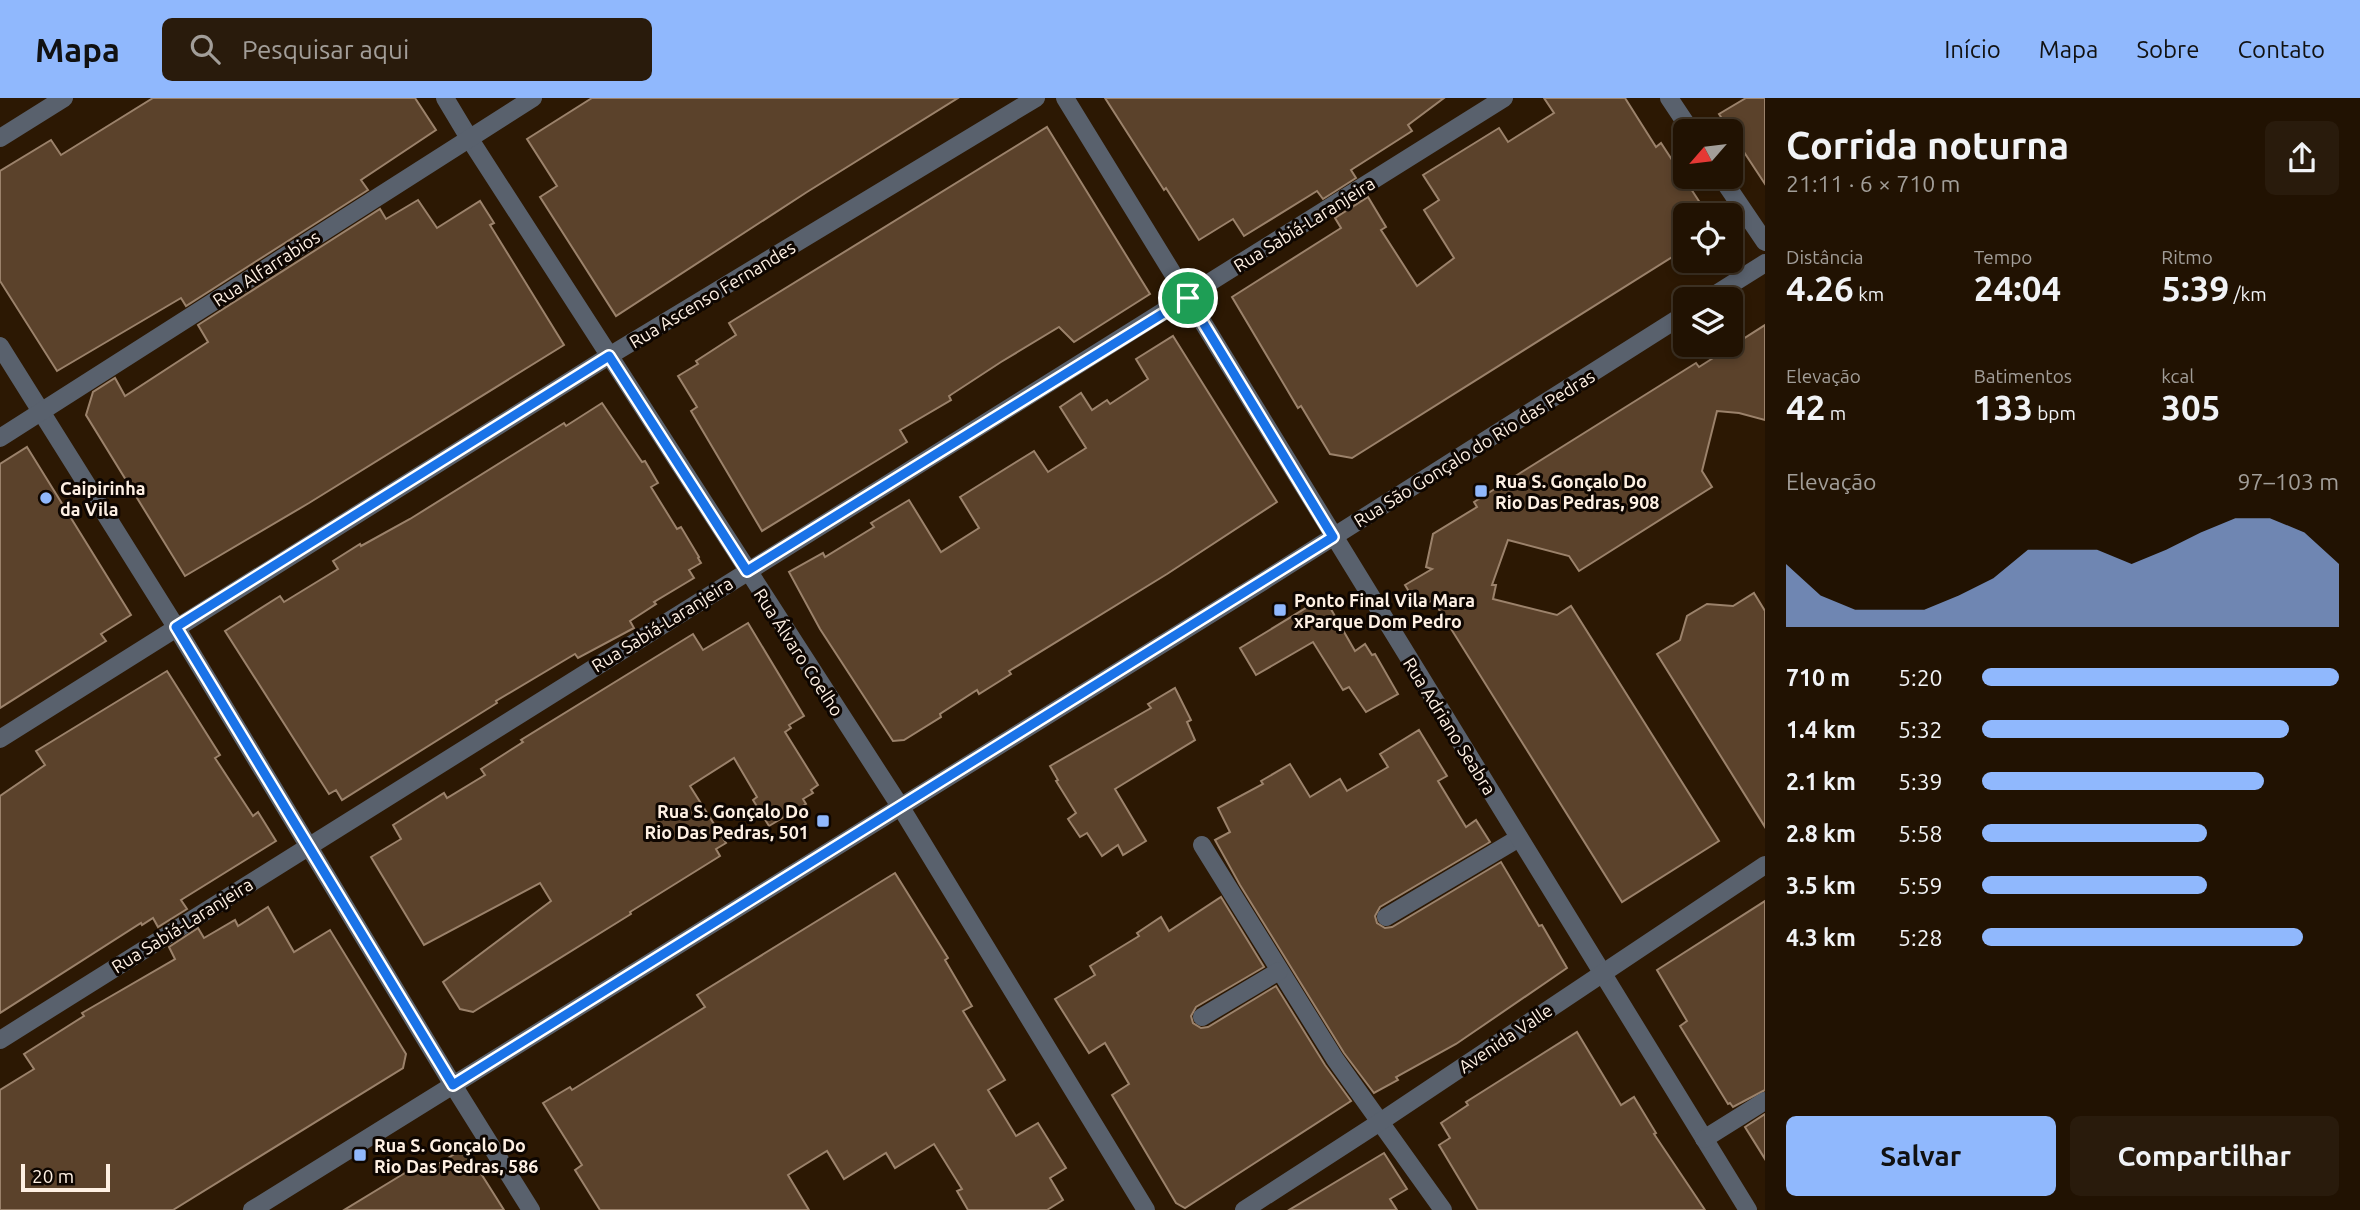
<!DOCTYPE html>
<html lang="pt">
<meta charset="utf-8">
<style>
:root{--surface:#211202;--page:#291b0c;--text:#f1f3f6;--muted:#a29e99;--line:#3e3224;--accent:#90b8fd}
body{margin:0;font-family:Ubuntu,sans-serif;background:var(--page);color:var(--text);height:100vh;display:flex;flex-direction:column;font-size:26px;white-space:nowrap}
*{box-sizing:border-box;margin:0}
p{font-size:23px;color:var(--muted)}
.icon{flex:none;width:38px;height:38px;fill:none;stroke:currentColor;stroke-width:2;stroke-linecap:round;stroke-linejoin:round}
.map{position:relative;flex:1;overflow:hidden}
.side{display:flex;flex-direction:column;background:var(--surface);width:595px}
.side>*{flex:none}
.needle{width:46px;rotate:242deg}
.controls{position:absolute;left:1673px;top:21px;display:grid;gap:14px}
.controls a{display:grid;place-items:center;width:70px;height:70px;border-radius:10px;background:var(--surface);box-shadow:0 4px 10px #0003,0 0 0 2px var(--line);font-size:35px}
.scale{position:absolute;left:21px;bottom:18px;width:89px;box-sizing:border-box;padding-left:7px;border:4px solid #fef0e3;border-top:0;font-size:19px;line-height:24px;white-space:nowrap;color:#fef0e3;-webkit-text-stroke:5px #0e0601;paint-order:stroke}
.pin{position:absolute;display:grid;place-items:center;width:60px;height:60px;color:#fff;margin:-30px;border:4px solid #fff;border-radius:50%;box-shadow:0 2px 7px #0007}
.round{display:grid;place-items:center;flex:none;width:74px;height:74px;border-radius:10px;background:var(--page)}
.overview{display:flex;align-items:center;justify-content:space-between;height:119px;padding:0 21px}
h1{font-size:38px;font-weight:700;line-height:52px}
.metrics{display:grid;grid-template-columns:repeat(3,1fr);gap:10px;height:119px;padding:7px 21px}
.metrics div{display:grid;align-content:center}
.metrics b{font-size:35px;font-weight:700}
.metrics small{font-size:19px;font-weight:400}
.metrics p{font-size:19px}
.chart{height:196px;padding:14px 21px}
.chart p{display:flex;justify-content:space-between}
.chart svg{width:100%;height:126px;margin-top:7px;fill:var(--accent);opacity:.7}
.primary-button{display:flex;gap:14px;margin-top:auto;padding:14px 21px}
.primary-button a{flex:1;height:80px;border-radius:10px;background:var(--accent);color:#111;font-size:28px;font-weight:700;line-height:80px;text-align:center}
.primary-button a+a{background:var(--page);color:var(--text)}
ul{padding:0 21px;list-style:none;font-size:23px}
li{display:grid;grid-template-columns:112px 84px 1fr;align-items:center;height:52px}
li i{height:18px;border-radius:9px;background:var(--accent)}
header{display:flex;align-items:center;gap:42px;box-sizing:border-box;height:98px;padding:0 35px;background:var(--accent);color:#111}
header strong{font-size:33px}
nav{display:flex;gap:38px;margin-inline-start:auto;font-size:24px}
.search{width:490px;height:63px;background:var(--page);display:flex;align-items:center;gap:18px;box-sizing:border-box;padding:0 24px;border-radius:10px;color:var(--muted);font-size:26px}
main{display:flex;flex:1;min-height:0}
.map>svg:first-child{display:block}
</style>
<header>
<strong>Mapa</strong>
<div class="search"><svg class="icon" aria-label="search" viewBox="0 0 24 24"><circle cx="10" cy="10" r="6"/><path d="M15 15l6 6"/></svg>Pesquisar aqui</div>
<nav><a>Início</a><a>Mapa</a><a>Sobre</a><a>Contato</a></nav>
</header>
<main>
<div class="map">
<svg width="1765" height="1112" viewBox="0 0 1765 1112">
<rect width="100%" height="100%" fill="#2c1803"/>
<g fill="#5b422b" stroke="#9b826b" stroke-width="2">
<polygon points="153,0 415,0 436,32 361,82 368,92 186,208 181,200 57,273 0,183 0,73 51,42 61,57"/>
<polygon points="592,0 958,0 807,94 616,218 540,99 557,88 527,41"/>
<polygon points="1105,0 1444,0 1408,27 1412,33 1351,72 1356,80 1323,101 1317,93 1244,138 1233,121 1199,142 1166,90 1164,92"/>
<polygon points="1544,0 1625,0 1656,49 1661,45 1708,117 1685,117 1685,151 1352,360 1330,356 1301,308 1298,310 1232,199 1341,130 1335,120 1368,99 1386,129 1381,132 1417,188 1454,160 1424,112 1439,102 1423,77 1499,30 1508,44 1554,15"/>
<polygon points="1746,0 1765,0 1765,86 1719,16"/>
<polygon points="1047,29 1150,196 1074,244 1059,229 1001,264 949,298 951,302 900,332 907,344 762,433 691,313 697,309 678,278 698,266 696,263 736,237 729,225"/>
<polygon points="418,102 437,130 480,103 494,125 490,127 564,247 309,405 185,478 86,317 93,294 115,280 125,298 208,244 198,227 380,111 386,121"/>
<polygon points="1765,227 1765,322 1739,315 1717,313 1702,373 1712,389 1579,473 1569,458 1508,442 1492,487 1496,487 1493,501 1557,517 1571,508 1719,743 1622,804 1433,502 1419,510 1405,487 1432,471 1426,469 1433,436 1477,409 1474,404 1696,265 1699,269"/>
<polygon points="1173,238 1277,404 1167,476 1009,573 1011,576 979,596 977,592 940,616 941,619 904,642 893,643 820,531 789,474 823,455 825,459 874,429 871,425 909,402 941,454 979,430 960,399 1034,353 1048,374 1086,350 1060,309 1081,295 1092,312 1107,302 1110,306 1148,281 1136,261"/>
<polygon points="602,305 642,364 645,363 658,385 651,389 677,431 681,429 699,459 698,460 701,465 689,472 694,480 654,504 656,506 630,523 634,530 578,560 575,556 496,603 497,605 342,702 336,692 329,696 225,533 280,498 284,504 338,471 333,463 360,446 361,448 410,421 564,325 566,328"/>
<polygon points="27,349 131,517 101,536 106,543 0,610 0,366"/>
<polygon points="1754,495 1765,513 1765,729 1657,556 1680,542 1687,518 1707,506 1733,508"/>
<polygon points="1324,499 1355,553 1365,546 1372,557 1375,556 1398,596 1366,614 1349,589 1343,592 1313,544 1256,577 1240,550"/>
<polygon points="748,525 804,618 789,627 791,630 785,634 818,687 811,692 813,695 803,701 806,706 769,728 753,702 757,699 734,660 690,688 726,745 716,751 720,758 630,814 631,816 473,914 460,911 443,884 551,803 540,785 424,847 371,759 401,741 393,727 444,695 447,700 485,677 481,671 523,644 521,642 693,536 703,552"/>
<polygon points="167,573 220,657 215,660 253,718 258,714 276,743 181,802 187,811 158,829 153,820 142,827 141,825 0,915 0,698 45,667 36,653"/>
<polygon points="1175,590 1191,622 1187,624 1195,642 1115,691 1146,743 1123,757 1118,747 1102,758 1087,735 1080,739 1068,721 1076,715 1056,683 1058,682 1050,668 1151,610 1148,606"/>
<polygon points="1419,632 1447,678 1438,683 1466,729 1476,722 1490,744 1380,809 1375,818 1377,825 1385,830 1392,829 1501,764 1539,828 1542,827 1567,870 1456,946 1396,979 1398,982 1374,995 1344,955 1240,787 1215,742 1230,734 1218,710 1263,686 1261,683 1290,666 1310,699 1340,681 1347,693 1388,669 1380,656"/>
<polygon points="895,775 948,860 945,862 972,908 963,913 1005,982 988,992 1016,1038 1038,1025 1066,1070 1050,1080 1063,1102 1047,1112 968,1112 957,1093 962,1091 934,1046 895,1070 886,1055 844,1081 827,1053 788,1077 809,1112 600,1112 575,1072 582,1067 543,1005 570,989 572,992 705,909 697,897"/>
<polygon points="1221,799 1264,869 1196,909 1191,918 1193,925 1201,930 1208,929 1276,888 1325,967 1351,1003 1185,1110 1176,1105 1112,997 1129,986 1105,945 1089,955 1055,901 1095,877 1090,868 1139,838 1137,835 1161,819 1169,833"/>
<polygon points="1765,803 1765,992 1733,1009 1730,1005 1728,1006 1680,928 1687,923 1657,872"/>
<polygon points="268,809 294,854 330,832 406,956 403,970 173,1112 0,1112 0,992 34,971 24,956 84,918 82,915 175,861 169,849 198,830 204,840 235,822 238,828"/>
<polygon points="1577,934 1621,1007 1634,999 1656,1035 1654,1036 1705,1112 1478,1112 1439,1047 1450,1040 1441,1025 1468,1007 1466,1004"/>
<polygon points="1765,1016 1765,1061 1745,1029"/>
<polygon points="458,1054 468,1055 504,1112 344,1112 418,1067 423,1075"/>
<polygon points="1384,1055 1407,1091 1390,1101 1397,1112 1289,1112"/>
</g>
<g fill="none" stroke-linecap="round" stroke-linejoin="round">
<g stroke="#59616d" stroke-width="18">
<polyline points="1202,747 1335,961 1380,1024"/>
<polyline points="1386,819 1519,740"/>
<polyline points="1202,919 1279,873"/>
</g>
<g stroke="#59616d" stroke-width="18">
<polyline points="445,0 469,40 900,708 1146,1112"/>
<polyline points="1065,0 1748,1112"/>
<polyline points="1669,0 1691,33"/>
<polyline points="0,40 64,0"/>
<polyline points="1721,79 1765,144"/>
<polyline points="1708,201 1765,165"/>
<polyline points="0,248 176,529 453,987 531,1112"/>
<polyline points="0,340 533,0"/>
<polyline points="0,641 609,258 1036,0"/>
<path d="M0,942C500,625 1004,317 1504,0"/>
<polyline points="1380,1024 1443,1112"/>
<polyline points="1704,1041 1765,1003"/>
<polyline points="252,1112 1262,484 1685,216"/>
<polyline points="1244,1112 1380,1024 1765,767"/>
</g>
</g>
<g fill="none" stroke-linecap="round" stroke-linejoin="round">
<g stroke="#fff" stroke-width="14">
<polygon id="route" points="1188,200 1333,439 453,987 176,529 609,258 747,473"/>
</g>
<use href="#route" stroke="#1a73e8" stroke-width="9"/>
</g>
<g fill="#90b8fd" stroke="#0e0601" stroke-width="2.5">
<rect x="1474" y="386" width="14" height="14" rx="3.5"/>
<circle cx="46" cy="400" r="7"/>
<rect x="1273" y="505" width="14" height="14" rx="3.5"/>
<rect x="816" y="716" width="14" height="14" rx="3.5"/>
<rect x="353" y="1050" width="14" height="14" rx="3.5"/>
</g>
<g text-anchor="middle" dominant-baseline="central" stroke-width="6" stroke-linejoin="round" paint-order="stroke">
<g font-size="18" fill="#fef0e3" stroke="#0e0601">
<text transform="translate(1304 126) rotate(-32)">Rua Sabiá-Laranjeira</text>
<text transform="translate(266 170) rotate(-33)">Rua Alfarrabios</text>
<text transform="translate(712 196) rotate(-31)">Rua Ascenso Fernandes</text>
<text transform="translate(1474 350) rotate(-32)">Rua São Gonçalo do Rio das Pedras</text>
<text transform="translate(662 526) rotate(-32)">Rua Sabiá-Laranjeira</text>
<text transform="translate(799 554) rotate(57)">Rua Álvaro Coelho</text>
<text transform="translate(1450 628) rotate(58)">Rua Adriano Seabra</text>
<text transform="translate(182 827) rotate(-32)">Rua Sabiá-Laranjeira</text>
<text transform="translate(1505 940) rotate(-34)">Avenida Valle</text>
</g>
<g font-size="18" font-weight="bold" fill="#fef0e3" stroke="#0e0601" text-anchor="start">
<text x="1495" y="383">Rua S. Gonçalo Do<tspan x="1495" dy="21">Rio Das Pedras, 908</tspan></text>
<text x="60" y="390">Caipirinha<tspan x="60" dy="21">da Vila</tspan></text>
<text x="1294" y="502">Ponto Final Vila Mara<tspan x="1294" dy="21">xParque Dom Pedro</tspan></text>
<text x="809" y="713" text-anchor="end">Rua S. Gonçalo Do<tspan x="809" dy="21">Rio Das Pedras, 501</tspan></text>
<text x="374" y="1047">Rua S. Gonçalo Do<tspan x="374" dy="21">Rio Das Pedras, 586</tspan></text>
</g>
</g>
</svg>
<div class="controls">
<a><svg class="needle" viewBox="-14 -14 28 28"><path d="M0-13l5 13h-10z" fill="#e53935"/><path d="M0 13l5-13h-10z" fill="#a29e99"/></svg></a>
<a><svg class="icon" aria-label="locate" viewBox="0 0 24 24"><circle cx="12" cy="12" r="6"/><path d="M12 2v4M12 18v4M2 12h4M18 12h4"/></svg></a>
<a><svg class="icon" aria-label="layers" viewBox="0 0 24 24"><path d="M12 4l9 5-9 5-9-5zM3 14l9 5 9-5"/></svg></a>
</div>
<div class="scale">20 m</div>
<div class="pin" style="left:1188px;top:200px;background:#1e9e55"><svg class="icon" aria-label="arrive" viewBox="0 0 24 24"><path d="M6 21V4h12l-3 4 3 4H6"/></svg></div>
</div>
<section class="side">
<div class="overview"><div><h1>Corrida noturna</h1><p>21:11 · 6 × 710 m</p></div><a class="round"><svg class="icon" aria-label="share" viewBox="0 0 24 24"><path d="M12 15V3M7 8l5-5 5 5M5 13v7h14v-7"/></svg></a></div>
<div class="metrics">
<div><p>Distância</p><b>4.26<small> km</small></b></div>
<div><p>Tempo</p><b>24:04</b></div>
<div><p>Ritmo</p><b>5:39<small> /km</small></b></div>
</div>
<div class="metrics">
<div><p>Elevação</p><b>42<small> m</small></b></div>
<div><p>Batimentos</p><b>133<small> bpm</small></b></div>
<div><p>kcal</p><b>305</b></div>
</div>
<div class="chart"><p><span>Elevação</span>97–103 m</p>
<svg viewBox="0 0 160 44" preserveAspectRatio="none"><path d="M0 44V22L10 33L20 38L30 38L40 38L50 33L60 27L70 17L80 17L90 17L100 22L110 17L120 11L130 6L140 6L150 11L160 22V44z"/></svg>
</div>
<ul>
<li><b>710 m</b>5:20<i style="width:100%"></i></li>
<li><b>1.4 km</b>5:32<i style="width:86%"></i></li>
<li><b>2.1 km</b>5:39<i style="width:79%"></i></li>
<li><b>2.8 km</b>5:58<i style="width:63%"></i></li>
<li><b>3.5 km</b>5:59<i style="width:63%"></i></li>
<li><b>4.3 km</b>5:28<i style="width:90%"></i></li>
</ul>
<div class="primary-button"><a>Salvar</a><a>Compartilhar</a></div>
</section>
</main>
